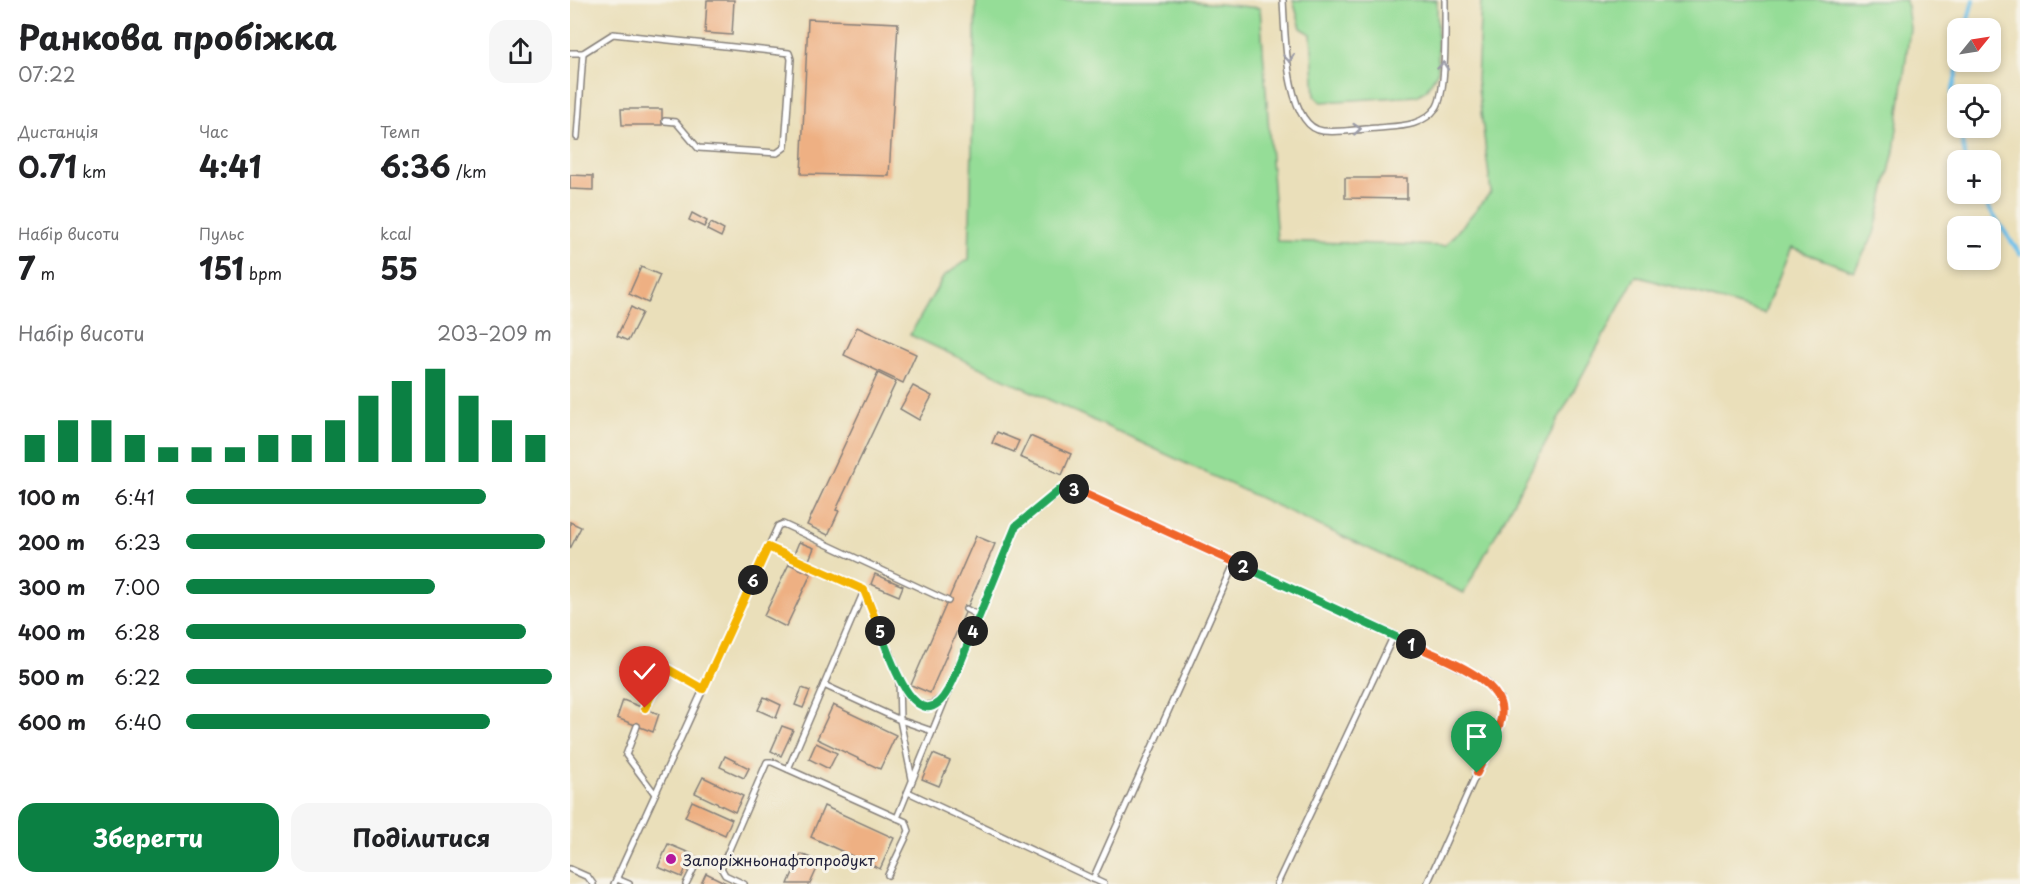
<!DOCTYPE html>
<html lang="uk">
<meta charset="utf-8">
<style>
:root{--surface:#fff;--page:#f6f6f6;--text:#202124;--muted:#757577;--accent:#0b8043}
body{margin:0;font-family:"Playpen Sans",sans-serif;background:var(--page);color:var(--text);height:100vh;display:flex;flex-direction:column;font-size:22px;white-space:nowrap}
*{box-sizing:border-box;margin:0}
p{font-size:20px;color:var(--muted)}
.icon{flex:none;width:33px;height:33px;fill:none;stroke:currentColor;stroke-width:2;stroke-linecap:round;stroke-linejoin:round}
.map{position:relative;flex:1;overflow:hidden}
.sheet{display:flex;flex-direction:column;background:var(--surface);width:570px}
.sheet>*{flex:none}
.needle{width:39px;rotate:60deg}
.fabs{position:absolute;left:1377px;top:18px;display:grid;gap:12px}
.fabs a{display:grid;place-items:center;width:54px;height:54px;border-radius:12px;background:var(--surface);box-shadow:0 3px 9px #0003;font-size:30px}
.pin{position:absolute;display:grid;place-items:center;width:51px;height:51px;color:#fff;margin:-62px -26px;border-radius:50% 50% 50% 0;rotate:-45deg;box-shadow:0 0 6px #0007}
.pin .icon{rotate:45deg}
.km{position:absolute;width:30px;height:30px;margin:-15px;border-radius:50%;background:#222;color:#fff;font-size:16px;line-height:30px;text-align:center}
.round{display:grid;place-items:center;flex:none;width:63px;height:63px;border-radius:18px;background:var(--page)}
.summary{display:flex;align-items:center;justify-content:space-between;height:102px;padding:0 18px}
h1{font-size:33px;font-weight:700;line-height:45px}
.stats{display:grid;grid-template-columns:repeat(3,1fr);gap:9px;height:102px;padding:6px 18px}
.stats div{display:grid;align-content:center}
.stats b{font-size:30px;font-weight:700}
.stats small{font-size:16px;font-weight:400}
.stats p{font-size:16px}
.chart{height:168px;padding:12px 18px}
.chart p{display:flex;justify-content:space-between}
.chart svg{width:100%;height:108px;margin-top:6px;stroke:var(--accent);stroke-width:6}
.action{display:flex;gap:12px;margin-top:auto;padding:12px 18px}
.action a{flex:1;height:69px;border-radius:18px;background:var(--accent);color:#fff;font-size:24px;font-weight:700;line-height:69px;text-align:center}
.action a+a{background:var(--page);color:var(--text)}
ul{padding:0 18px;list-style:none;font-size:20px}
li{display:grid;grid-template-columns:96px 72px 1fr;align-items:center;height:45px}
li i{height:15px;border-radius:8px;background:var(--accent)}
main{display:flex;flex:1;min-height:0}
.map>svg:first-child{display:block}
</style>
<main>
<section class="sheet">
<div class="summary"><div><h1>Ранкова пробіжка</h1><p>07:22</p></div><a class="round"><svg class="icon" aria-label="share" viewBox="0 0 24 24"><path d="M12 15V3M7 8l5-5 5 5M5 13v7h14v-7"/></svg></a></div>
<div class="stats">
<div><p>Дистанція</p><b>0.71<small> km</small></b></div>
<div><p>Час</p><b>4:41</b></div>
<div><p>Темп</p><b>6:36<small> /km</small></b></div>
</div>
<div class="stats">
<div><p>Набір висоти</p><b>7<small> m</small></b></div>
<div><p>Пульс</p><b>151<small> bpm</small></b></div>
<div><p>kcal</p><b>55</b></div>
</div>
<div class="chart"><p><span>Набір висоти</span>203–209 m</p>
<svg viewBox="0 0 160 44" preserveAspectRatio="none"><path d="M5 44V33M15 44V27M25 44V27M35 44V33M45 44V38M55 44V38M65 44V38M75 44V33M85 44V33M95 44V27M105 44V17M115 44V11M125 44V6M135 44V17M145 44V27M155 44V33"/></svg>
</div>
<ul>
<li><b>100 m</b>6:41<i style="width:82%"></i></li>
<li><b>200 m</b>6:23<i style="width:98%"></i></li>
<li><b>300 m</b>7:00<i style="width:68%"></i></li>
<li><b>400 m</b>6:28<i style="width:93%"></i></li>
<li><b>500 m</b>6:22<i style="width:100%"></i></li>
<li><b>600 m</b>6:40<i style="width:83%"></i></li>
</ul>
<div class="action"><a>Зберегти</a><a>Поділитися</a></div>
</section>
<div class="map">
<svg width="1450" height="884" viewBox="0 0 1450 884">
<rect width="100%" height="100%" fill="#f7f3e8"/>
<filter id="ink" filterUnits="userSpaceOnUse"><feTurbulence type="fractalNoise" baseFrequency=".0167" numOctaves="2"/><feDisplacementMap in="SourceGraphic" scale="12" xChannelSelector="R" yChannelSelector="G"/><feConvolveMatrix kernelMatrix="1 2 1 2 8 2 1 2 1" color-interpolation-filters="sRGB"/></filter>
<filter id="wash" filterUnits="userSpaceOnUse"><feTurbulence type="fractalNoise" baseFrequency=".008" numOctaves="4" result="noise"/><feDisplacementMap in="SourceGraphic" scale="24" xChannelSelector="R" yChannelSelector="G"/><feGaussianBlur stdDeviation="1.35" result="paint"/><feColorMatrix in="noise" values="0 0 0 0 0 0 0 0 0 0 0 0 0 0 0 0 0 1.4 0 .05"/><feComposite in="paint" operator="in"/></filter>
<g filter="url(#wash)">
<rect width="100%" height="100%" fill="#eadfba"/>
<g fill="#95dd97" stroke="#5c8069" stroke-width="1.5">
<polygon points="406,0 606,0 690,8 707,241 875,246 921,192 907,80 911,0 1336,0 1340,28 1324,151 1304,234 1284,271 1221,248 1194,313 1066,276 894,593 340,335 374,276 399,259"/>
<polygon points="723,0 867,0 868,71 856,90 847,96 751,102 745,96 741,34 731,28"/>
</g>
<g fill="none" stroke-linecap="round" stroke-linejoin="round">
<g stroke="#70c2ec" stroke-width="4">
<polyline points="1396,28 1403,0"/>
<polyline points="1389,62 1382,93 1396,160"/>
<polyline points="1409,194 1450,254"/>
</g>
</g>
<g id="blocks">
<g fill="#eeb083">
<polygon points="137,0 164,0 162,35 135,33"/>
<polygon points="238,19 328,23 319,176 231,174"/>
<polygon points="51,109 92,109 92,125 52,125"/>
<polygon points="0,175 23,176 23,190 0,189"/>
<polygon points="775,178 837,178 837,199 775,198"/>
<polygon points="122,213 137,221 134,227 119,220"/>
<polygon points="141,223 154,230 151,237 137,230"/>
<polygon points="71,267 90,275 78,303 59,294"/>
<polygon points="61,307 72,313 58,341 47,336"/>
<polygon points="287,327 346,354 333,383 274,355"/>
<polygon points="308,373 326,382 266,510 269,511 258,535 237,525"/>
<polygon points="343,386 362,396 349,420 330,409"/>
<polygon points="427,432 449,441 444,452 422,443"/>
<polygon points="460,436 501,454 492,475 450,457"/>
<polygon points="0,522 11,527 0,549"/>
<polygon points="406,536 425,544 360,693 341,685"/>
<polygon points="229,542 244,548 239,560 224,554"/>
<polygon points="219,564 241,574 216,627 194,616"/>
<polygon points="305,574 333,586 329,596 301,584"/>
<polygon points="232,688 240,691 233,708 225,705"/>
<polygon points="194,697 211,705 206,718 188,710"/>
<polygon points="53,700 89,714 83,732 47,718"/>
<polygon points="263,705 326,735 310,769 247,739"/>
<polygon points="212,726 223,730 211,756 201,751"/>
<polygon points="246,743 267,753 259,769 239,759"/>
<polygon points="363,754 380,761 369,786 352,779"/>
<polygon points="155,756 179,768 174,778 150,767"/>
<polygon points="133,777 173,796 165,812 125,793"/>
<polygon points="122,801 162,819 155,835 115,817"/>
<polygon points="254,806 324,838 310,869 241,837"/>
<polygon points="98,844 122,854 112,877 88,867"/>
<polygon points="231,854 250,862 240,884 218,884"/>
<polygon points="136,873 158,884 131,884"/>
</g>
</g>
</g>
<g filter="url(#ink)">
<use href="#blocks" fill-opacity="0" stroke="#86807a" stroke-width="1.5"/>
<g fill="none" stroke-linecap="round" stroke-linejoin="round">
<g stroke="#86807a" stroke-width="8">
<g id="service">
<path d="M713,0C715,30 715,127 753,131C770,133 791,129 808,128C829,126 852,127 866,108C877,94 875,21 875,0"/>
<polyline points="0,53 13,53 43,34 219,53 221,59 215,147 207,153 128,148 106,122 95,121"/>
<polyline points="7,137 13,53"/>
<path d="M198,547L294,590L336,693C349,708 360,710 374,695"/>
<polyline points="396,609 409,616"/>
<polyline points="329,680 330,720 362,731"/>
<polyline points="254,685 330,720 342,779"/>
<polyline points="75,708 94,670 98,669 133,689"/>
<polyline points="67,726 56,755 85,794"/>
<polyline points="218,769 294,591"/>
<polyline points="338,792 534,884"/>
<polyline points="327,818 446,526 492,488 497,487 824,635 916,681 930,699 932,717 857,884"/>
<polyline points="0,869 18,877 23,884"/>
<polyline points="47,879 59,884"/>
<polyline points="523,879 665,562"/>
<polyline points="44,884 208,526 213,524 378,601"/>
<polyline points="116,884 128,860"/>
<polyline points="174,884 155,875 151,868 197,762 202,762 336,822 339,831 318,875"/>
<polyline points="707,884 824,635"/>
</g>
</g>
<use href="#service" stroke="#fff" stroke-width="5"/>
</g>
<defs><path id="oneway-chevron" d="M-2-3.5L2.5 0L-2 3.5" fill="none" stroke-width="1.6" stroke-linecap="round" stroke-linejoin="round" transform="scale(1.5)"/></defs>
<g stroke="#9c9ca7">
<use href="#oneway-chevron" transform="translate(719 58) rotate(84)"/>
<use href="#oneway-chevron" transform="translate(873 66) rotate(-85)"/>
<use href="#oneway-chevron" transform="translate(787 129) rotate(-4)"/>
</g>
</g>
<g fill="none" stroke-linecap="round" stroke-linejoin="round" filter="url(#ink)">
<g stroke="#fff" stroke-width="12">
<path id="split-1" d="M841,644C868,657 939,679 931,718C928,736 914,756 907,773"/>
</g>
<g stroke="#fff" stroke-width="12">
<polyline id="split-2" points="673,566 841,644"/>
</g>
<g stroke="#fff" stroke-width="12">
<polyline id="split-3" points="504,489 673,566"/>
</g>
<g stroke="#fff" stroke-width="12">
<polyline id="split-4" points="403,631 446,526 492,488 504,489"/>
</g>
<g stroke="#fff" stroke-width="12">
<path id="split-5" d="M310,631C318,652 347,745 378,690C388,672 395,650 403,631"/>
</g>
<g stroke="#fff" stroke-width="12">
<polyline id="split-6" points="183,580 198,547 294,590 310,631"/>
</g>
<g stroke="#fff" stroke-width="12">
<polyline id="split-7" points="75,708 94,670 98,669 133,689 183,580"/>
</g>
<use href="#split-1" stroke="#f0652b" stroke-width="8"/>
<use href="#split-2" stroke="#22a559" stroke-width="8"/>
<use href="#split-3" stroke="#f0652b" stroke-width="8"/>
<use href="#split-4" stroke="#22a559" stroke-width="8"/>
<use href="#split-5" stroke="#22a559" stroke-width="8"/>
<use href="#split-6" stroke="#f5b400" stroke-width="8"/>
<use href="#split-7" stroke="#f5b400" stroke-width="8"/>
</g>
<circle fill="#b5179e" stroke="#f7f3e8" stroke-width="2" cx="101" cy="859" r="6"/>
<g text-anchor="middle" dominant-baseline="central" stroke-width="6" stroke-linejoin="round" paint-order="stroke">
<g font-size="15" fill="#22223b" stroke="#f7f3e8" text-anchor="start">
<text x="113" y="859">Запоріжньонафтопродукт</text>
</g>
</g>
</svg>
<div class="fabs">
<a><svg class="needle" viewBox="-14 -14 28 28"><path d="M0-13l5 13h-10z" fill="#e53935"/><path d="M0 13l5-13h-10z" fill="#757577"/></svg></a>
<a><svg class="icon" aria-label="locate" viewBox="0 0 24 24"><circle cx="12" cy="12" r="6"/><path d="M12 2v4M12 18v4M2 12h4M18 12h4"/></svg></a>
<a>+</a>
<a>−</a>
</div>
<div class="pin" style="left:907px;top:773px;background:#1e9e55"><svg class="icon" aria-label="arrive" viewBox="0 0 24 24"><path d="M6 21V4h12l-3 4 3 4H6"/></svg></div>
<div class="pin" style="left:75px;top:708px;background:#d93025"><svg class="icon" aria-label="check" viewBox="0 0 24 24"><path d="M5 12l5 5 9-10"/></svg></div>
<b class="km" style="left:841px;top:644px">1</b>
<b class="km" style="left:673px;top:566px">2</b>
<b class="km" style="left:504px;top:489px">3</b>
<b class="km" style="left:403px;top:631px">4</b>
<b class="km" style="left:310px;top:631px">5</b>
<b class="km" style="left:183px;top:580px">6</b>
</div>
</main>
